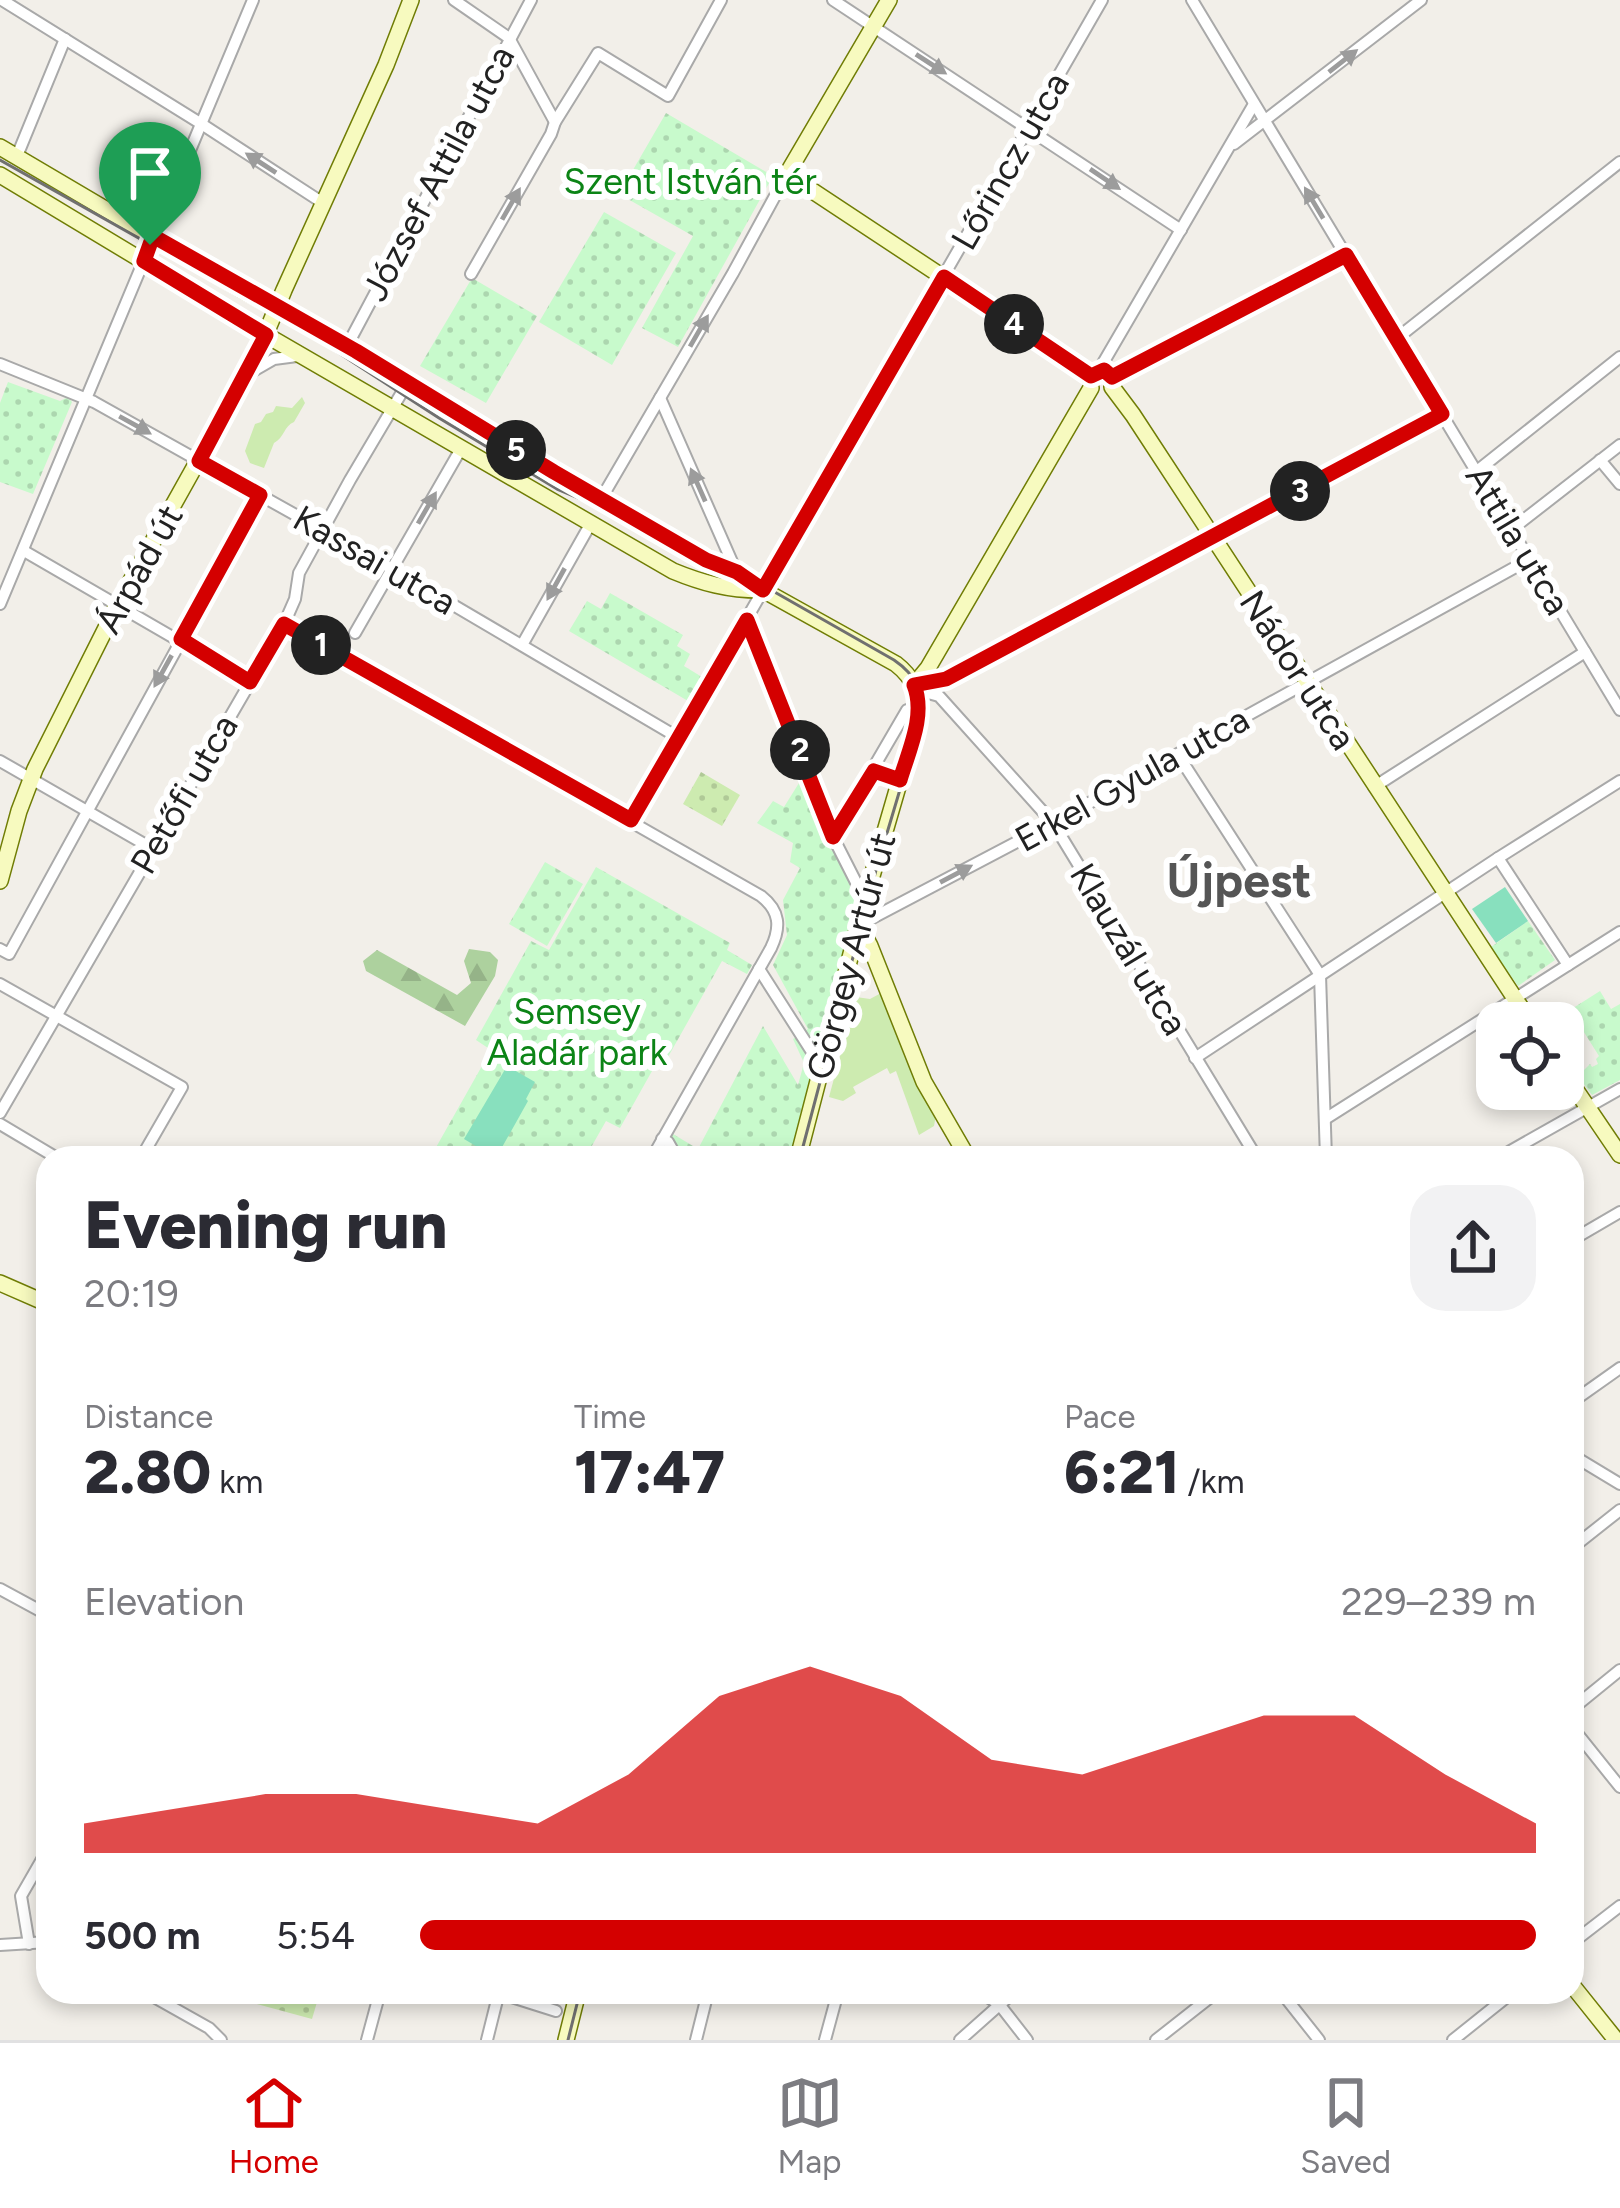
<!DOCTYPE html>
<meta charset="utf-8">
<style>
:root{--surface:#fff;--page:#f2f2f3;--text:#2b2b33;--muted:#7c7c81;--line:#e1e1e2;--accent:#d40000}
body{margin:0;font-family:Figtree,sans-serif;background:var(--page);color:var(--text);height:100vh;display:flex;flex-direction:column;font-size:45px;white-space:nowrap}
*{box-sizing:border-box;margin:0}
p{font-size:39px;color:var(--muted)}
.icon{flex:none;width:66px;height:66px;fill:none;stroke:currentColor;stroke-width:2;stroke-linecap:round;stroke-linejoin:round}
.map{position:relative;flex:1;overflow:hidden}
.panel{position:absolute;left:36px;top:1146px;width:1548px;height:858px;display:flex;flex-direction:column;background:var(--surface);border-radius:36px;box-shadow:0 6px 18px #0003}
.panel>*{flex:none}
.tools{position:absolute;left:1476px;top:1002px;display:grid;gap:24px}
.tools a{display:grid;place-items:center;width:108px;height:108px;border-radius:24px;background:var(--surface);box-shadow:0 6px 18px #0003;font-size:60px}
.pin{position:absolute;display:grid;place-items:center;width:102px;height:102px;color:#fff;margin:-123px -51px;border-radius:50% 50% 50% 0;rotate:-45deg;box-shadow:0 0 12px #0007}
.pin .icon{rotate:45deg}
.km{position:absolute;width:60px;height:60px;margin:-30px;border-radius:50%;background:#222;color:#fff;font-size:33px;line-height:60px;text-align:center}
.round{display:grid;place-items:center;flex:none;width:126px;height:126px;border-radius:36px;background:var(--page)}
.summary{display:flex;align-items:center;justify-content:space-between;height:204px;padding:0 48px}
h1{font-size:66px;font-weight:800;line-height:90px}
.stats{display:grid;grid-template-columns:repeat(3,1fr);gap:18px;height:204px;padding:12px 48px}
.stats div{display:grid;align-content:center}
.stats b{font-size:60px;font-weight:800}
.stats small{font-size:33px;font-weight:400}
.stats p{font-size:33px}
.chart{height:336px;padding:24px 48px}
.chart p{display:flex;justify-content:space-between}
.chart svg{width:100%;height:216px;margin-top:12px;fill:var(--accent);opacity:.7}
ul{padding:0 48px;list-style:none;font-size:39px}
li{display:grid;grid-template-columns:192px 144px 1fr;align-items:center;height:90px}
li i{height:30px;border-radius:15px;background:var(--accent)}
.tabs{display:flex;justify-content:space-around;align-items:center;height:168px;border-top:3px solid var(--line);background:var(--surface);font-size:33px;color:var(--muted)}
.tabs a{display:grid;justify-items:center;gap:6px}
.tabs .selected{color:var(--accent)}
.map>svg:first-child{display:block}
</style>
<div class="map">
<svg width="1620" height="2040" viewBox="0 0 1620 2040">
<defs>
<pattern id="forest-firs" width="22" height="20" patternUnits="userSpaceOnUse" patternTransform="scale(3)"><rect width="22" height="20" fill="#add19e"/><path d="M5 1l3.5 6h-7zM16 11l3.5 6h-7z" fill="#95b388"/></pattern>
<pattern id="park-dots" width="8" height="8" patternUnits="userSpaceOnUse" patternTransform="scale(3)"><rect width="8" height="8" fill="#c8facc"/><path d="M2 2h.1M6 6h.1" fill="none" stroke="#acd6af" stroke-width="1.8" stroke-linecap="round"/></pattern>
<pattern id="garden-dots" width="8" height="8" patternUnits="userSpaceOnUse" patternTransform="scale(3)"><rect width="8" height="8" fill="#cdebb0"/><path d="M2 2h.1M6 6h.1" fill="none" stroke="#b0c997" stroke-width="1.8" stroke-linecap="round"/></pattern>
</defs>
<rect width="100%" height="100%" fill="#f2efe9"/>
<g fill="#cdebb0">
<path d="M302,397L305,403L294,422C284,426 284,438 274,443L264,468L250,463L245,451L255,424L261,422L266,414L273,412L276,406L292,408Z"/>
<polygon points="883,992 936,1115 934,1126 919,1135 896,1071 890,1074 887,1068 853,1087 856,1093 843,1101 829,1097 856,997 870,999"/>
</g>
<polygon fill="url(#forest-firs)" points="469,949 490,952 498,960 495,976 465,1026 366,971 363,961 377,950 457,995 471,983 464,961"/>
<g fill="url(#park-dots)">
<polygon points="666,113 773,176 678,347 642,328 693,236 619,194"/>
<polygon points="604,212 676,253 612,365 539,322"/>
<polygon points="472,278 537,316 486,403 420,366"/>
<polygon points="8,382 60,401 68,397 72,402 33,494 0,482 0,403"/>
<polygon points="610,593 683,635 677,646 690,654 684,666 702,677 688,701 569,631 587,601 601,609"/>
<polygon points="804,775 824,824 825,841 832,851 836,852 861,898 790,1158 659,1158 673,1134 698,1149 763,1026 798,1085 804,1063 793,1039 808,1029 773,965 787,935 783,900 800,868 790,862 793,843 757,823 773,801 784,807"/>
<polygon points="545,862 583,884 547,946 509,924"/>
<polygon points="596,867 730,943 727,950 752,965 747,974 722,961 668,1057 661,1055 620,1128 606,1121 585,1158 430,1158 491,1050 476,1040 531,941 549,950"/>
<polygon points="1528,921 1555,960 1518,986 1491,947"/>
<polygon points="1600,991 1611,1009 1620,1004 1620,1080 1592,1095 1578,1076 1590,1064 1592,1067 1598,1064 1596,1059 1599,1056 1570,1010"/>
</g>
<g fill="url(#garden-dots)">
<polygon points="701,772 740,795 722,826 683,804"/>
<polygon points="213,1992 320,1992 312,2019"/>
</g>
<g fill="#88e0be">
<polygon points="1505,887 1528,921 1496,943 1472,909"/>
<polygon points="507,1066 535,1082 526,1099 528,1101 496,1158 464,1139"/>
</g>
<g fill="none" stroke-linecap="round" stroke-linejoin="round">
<g stroke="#a9a9a9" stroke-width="14">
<g id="street">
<polyline points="2,0 200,123 323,203"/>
<polyline points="454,0 509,38 555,122"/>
<polyline points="833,0 1181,230"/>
<polyline points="1192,0 1620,710"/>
<polyline points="1234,144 1421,0"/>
<polyline points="17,156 65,39"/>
<polyline points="471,274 551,134 555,122 598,53 668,96 721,0"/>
<polyline points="1396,339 1620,162"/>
<polyline points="347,346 531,0"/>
<polyline points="0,364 94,402 392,569 679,738"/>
<polyline points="1099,370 1254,104"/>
<polyline points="248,374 274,359 297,356"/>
<polyline points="1112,377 1345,255"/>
<polyline points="660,398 736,571"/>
<polyline points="1600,460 1620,484"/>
<polyline points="1477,471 1620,357"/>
<polyline points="601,499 733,273 787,174"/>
<polyline points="1512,529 1620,445"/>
<polyline points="24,551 250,682"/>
<polyline points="0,604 253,0"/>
<polyline points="747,620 833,837 864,898"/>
<path d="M284,624L761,896C780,911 781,927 771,948L652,1158"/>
<polyline points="355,633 462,447"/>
<polyline points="522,645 591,523"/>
<polyline points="914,685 946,679 1442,414"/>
<polyline points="917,690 939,696 1053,823 1257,1158"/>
<polyline points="1178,755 1320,975 1326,1158"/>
<polyline points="0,761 153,849"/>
<polyline points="1374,787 1585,652"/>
<polyline points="631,820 1102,0"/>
<polyline points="833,837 907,710"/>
<polyline points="1498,858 1568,965"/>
<polyline points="859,925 1053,823 1530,559"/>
<polyline points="0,949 9,954 261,495"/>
<polyline points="759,969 821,1066"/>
<polyline points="0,984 182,1087 141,1158"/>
<polyline points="1195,1058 1498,858 1620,781"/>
<polyline points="0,1113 284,624 295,599 299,573 350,480 408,382"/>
<polyline points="1325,1119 1620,932"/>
<polyline points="0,1124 57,1158"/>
<polyline points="662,1139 668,1142 677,1158"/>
<polyline points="1498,1158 1620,1089"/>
<polyline points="48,1189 48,1195"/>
<polyline points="1572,1240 1620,1212"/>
<polyline points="1572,1402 1620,1368"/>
<polyline points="1572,1455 1620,1484"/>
<polyline points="1572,1548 1620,1510"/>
<polyline points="0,1589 48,1615"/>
<polyline points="1572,1709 1620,1670"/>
<polyline points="1572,1727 1620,1787"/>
<polyline points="1572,1943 1620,1906"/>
<polyline points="29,1944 21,1896 48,1849"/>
<polyline points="0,1945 48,1942"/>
<polyline points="145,1992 209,2028 221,2040"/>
<polyline points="496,1992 556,2011"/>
<polyline points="980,1992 999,2004 1027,2040"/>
<polyline points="1281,1992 1319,2040"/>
<polyline points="367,2040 380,1992"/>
<polyline points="487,2040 499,1992"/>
<polyline points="696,2040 708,1992"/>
<polyline points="825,2040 838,1992"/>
<polyline points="960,2040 1014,1992"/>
<polyline points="1156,2040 1217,1992"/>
<polyline points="1453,2040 1513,1992"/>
</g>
</g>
<g stroke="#707d05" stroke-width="18">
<g id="secondary">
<polyline points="889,0 787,174 1091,375"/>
<path d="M0,147L241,289L355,351L484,431L664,536L737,572L763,590L896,664C914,678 921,695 918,718L865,900L798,1158"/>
<path d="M0,175L266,335L673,571C702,583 728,590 760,590"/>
<polyline points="1091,375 1104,371 1112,377 1112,387 1133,415 1531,1023"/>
<polyline points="914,685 928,668 1091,388"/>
<polyline points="0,881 19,811 35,769 118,604 257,355 284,290 386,65 411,0"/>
<polyline points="859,925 870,946 924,1082 968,1158"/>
<polyline points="1563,1071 1620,1155"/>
<polyline points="0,1283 48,1304"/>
<polyline points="1572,1985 1616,2040"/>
<polyline points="566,2040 578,1992"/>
</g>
</g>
<use href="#street" stroke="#fff" stroke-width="10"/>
<use href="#secondary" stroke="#f7fabf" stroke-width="15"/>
<g stroke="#707070" stroke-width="3">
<path d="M0,160L311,335L439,418L557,489L600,507L702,566L764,586L894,660C916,675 924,692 921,719L876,870L800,1158"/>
<polyline points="568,2040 580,1992"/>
</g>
</g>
<defs><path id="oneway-solid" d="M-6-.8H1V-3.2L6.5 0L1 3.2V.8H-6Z" transform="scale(3)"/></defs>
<g fill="#9c9c9c">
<use href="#oneway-solid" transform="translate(1343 61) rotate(-38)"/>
<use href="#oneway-solid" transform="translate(931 64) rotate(33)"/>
<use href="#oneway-solid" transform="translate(261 163) rotate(-147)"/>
<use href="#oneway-solid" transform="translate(1105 179) rotate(34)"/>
<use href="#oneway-solid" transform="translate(1314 203) rotate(-121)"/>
<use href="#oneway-solid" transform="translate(511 204) rotate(-60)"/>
<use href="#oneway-solid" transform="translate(699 331) rotate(-60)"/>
<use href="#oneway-solid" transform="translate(135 425) rotate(29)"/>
<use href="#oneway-solid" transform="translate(698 485) rotate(-114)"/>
<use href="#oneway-solid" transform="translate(427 508) rotate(-60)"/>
<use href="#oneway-solid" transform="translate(556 584) rotate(119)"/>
<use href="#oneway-solid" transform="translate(163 671) rotate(119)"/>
<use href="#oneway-solid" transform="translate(956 874) rotate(-28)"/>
</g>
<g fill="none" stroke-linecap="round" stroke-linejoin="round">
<g stroke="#fff" stroke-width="24">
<path id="route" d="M153,236L356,351L554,472L706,560L737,572L763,590L944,277L1091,376L1104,370L1112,377L1346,255L1442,414L946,679L914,685C926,715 909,750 900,780L874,771L833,837L747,620L631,820L284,624L250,682L181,639L260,495L199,461L266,335L144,261Z"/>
</g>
<use href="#route" stroke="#d40000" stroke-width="15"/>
</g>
<g text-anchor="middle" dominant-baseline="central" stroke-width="12" stroke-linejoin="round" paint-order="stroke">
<g font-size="36" fill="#222" stroke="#fff">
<text transform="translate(1010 161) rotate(-60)">Lőrincz utca</text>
<text transform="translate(438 173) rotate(-62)">József Attila utca</text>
<text transform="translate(1518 540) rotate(59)">Attila utca</text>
<text transform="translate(375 560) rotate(30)">Kassai utca</text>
<text transform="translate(139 569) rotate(-61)">Árpád út</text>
<text transform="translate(1298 670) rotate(57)">Nádor utca</text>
<text transform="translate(1132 779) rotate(-29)">Erkel Gyula utca</text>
<text transform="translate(184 794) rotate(-60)">Petőfi utca</text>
<text transform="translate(1129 949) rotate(59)">Klauzál utca</text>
<text transform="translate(851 956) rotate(-75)">Görgey Artúr út</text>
</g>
<g font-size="36" fill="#0c8416" stroke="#fff">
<text x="690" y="181">Szent István tér</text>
<text x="577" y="1011">Semsey<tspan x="577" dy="41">Aladár park</tspan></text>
</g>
<g font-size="48" font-weight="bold" fill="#555" stroke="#fff">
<text x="1239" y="880">Újpest</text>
</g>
</g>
</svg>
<div class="tools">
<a><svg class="icon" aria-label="locate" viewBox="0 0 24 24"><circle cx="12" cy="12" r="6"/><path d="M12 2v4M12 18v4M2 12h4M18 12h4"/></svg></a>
</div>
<div class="pin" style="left:150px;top:245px;background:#1e9e55"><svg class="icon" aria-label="arrive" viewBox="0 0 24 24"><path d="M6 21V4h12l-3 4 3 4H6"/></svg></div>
<b class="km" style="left:321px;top:645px">1</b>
<b class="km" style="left:800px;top:750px">2</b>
<b class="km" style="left:1300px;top:491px">3</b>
<b class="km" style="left:1014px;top:324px">4</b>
<b class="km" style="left:516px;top:450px">5</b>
<section class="panel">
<div class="summary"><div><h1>Evening run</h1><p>20:19</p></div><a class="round"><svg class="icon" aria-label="share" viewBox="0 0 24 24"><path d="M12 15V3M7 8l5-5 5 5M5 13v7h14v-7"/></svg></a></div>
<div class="stats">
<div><p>Distance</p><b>2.80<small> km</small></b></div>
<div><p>Time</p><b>17:47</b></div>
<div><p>Pace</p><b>6:21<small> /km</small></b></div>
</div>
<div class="chart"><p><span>Elevation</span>229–239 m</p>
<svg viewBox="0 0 160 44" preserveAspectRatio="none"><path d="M0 44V38L10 35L20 32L30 32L40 35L50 38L60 28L70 12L80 6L90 12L100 25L110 28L120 22L130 16L140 16L150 28L160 38V44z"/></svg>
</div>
<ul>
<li><b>500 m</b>5:54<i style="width:100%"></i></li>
</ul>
</section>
</div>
<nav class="tabs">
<a class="selected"><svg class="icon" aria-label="home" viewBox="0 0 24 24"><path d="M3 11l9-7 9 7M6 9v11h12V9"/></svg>Home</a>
<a><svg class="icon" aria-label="map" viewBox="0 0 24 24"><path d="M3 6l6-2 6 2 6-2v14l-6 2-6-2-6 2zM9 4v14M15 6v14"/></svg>Map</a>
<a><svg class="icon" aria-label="saved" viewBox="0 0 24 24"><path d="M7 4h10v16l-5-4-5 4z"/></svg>Saved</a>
</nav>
